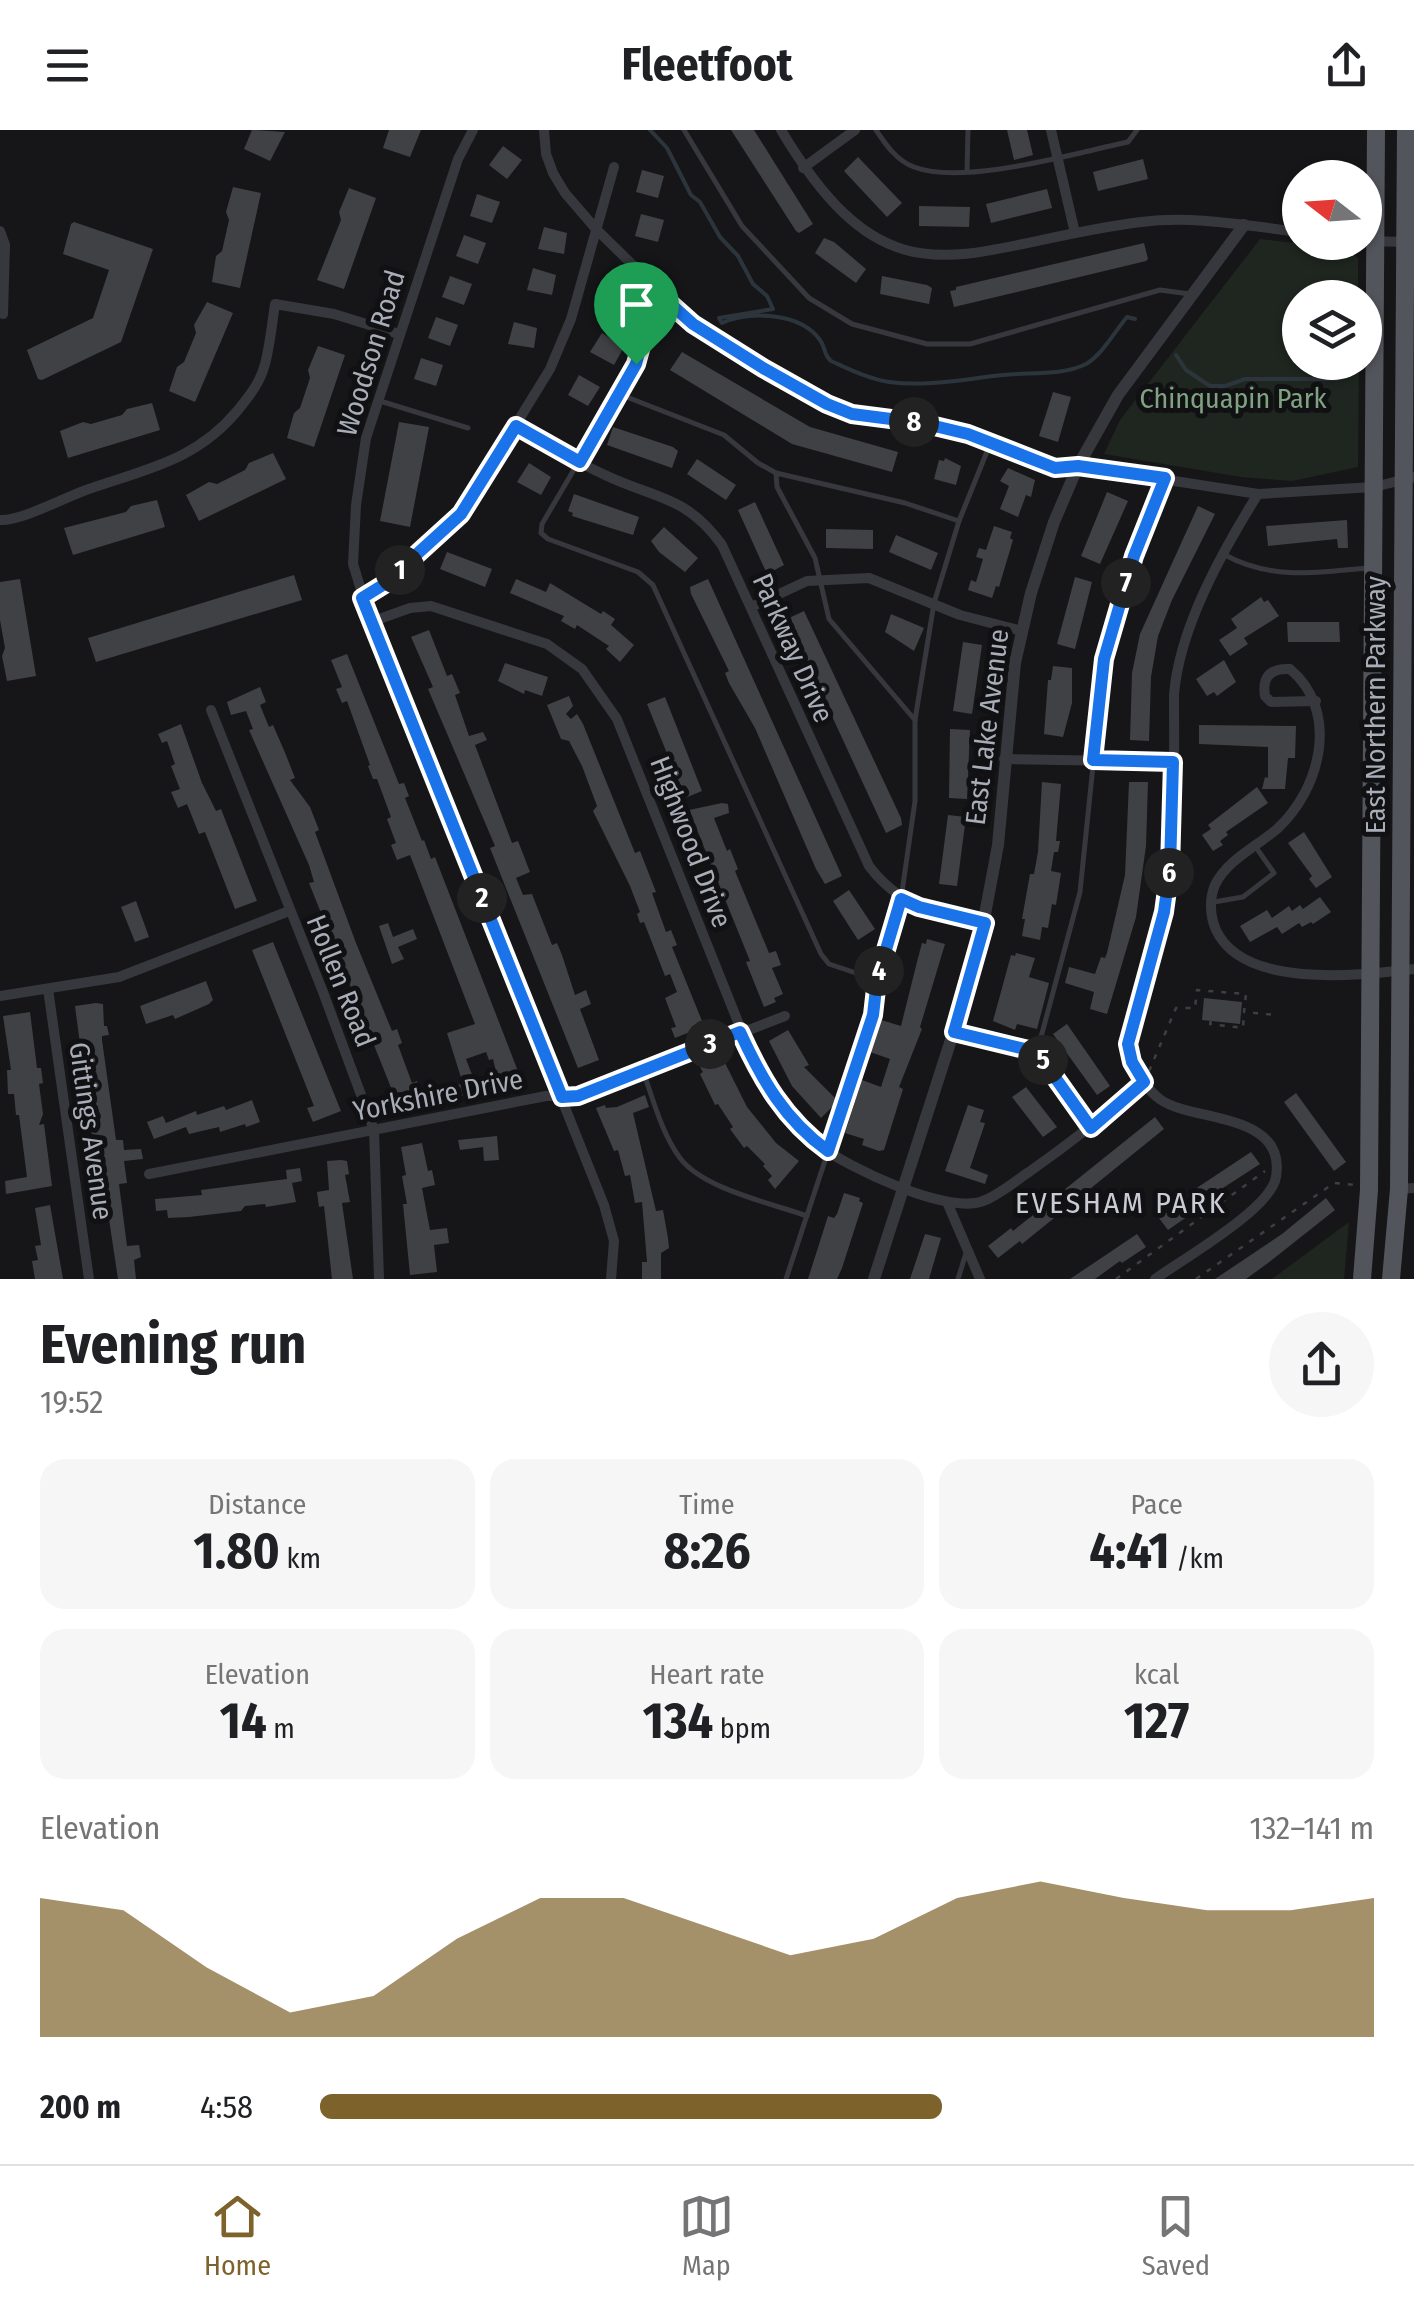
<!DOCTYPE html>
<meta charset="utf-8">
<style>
:root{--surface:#fff;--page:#f6f6f6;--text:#202124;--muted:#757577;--line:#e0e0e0;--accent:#7e622b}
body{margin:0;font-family:"Fira Sans Condensed",sans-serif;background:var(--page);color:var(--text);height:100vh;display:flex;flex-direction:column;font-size:38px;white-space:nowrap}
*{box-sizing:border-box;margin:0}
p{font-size:32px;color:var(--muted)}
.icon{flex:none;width:55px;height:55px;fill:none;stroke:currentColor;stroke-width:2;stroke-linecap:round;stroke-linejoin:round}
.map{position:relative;height:1149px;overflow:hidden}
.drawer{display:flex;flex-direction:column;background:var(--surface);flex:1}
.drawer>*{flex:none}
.needle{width:65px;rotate:287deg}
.buttons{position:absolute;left:1282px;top:30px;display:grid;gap:20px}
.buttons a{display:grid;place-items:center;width:100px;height:100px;border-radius:50%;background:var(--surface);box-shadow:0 2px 8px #0004;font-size:50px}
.pin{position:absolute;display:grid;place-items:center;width:85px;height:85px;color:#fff;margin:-102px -42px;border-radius:50% 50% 50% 0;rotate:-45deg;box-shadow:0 0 10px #0007}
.pin .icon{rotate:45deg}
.km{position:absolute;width:50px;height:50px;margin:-25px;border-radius:50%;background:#222;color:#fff;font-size:28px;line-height:50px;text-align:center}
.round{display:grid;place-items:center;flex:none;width:105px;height:105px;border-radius:52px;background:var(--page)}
.headline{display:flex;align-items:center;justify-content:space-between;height:170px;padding:0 40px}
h1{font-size:55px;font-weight:700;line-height:75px}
.stats{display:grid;grid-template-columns:repeat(3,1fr);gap:15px;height:170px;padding:10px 40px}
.stats div{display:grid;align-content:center;border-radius:25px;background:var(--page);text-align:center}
.stats b{font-size:50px;font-weight:700}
.stats small{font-size:28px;font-weight:400}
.stats p{font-size:28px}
.chart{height:280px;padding:20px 40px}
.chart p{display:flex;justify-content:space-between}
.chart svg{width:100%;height:180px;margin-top:10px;fill:var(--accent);opacity:.7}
ul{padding:0 40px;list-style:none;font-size:32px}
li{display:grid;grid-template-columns:160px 120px 1fr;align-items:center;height:75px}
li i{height:25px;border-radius:12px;background:var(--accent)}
header{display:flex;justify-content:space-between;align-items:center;height:130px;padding:0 40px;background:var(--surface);font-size:45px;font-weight:700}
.tabs{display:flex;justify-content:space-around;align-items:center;height:140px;border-top:2px solid var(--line);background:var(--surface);font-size:28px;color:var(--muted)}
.tabs a{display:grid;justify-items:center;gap:5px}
.tabs .on{color:var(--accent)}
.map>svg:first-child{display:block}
</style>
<header><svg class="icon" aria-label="menu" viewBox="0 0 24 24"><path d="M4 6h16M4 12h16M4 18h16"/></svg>Fleetfoot<svg class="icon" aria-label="share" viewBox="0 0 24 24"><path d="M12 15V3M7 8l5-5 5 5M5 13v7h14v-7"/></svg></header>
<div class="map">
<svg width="1414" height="1149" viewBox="0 0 1414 1149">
<rect width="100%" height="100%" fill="#161618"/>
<g fill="#1e261f">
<polygon points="1260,109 1348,119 1358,128 1358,167 1300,168 1300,232 1359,233 1358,337 1292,351 1241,347 1104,324 1120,290"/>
<polygon points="1349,1092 1344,1149 1272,1149"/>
</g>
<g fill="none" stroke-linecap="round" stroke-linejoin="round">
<g stroke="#2c353c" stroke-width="4">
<path d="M650,0L667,18L691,65L700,72L720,107L738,126L753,154L767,166L773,179L719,188L722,193C750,181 800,182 820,210C826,218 823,224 831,231C849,239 869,249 889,252C927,257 964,249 1003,245C1029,242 1062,246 1086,234C1102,225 1115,201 1127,187L1135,189"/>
<polyline points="1176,225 1186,240 1210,256 1225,256 1245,249 1337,249"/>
</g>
</g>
<g fill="#404145">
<polygon points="252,0 285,2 270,31 244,19"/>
<polygon points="389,0 421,0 410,27 383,18"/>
<polygon points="731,0 754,0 813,94 799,103 796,101"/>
<polygon points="1007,0 1027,0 1033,25 1014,30"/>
<polygon points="503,16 522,30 507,49 489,35"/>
<polygon points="858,27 902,73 887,87 844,41"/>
<polygon points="1143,29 1148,49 1098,61 1093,42"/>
<polygon points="642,40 664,46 658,68 636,62"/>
<polygon points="233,57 261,63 240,158 212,152 216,126 222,121 229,90 226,82"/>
<polygon points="349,58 376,68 344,159 317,150 341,90 339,82"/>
<polygon points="1047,59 1052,78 991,93 986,74"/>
<polygon points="477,64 500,72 492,93 470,86"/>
<polygon points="919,76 970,77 969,97 919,96"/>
<polygon points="641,84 664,90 658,112 635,106"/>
<polygon points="74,92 153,119 121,212 42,250 38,249 27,220 93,188 109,140 63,124 71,94"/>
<polygon points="544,97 567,103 564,124 538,119"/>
<polygon points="464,105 486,113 478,134 456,126"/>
<polygon points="824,108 834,112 866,139 856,153 815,123"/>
<polygon points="1144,113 1148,129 1146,131 954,177 950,161 956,160 956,157"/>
<polygon points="533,138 556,145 552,165 527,160"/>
<polygon points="450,146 472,154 464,175 442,167"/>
<polygon points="882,146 927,155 932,158 929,174 880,164"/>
<polygon points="615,158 635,170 629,181 634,184 630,192 603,178"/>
<polygon points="207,172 233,183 195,272 169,261 177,237 184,232 196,203 194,195"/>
<polygon points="436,187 458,195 450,216 428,208"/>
<polygon points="514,192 537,198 534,218 508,214"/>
<polygon points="602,203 624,217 614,235 590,222"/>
<polygon points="318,216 345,225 314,317 287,308 294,283 300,278 310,248 308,240"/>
<polygon points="682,222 810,297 898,322 892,342 792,314 670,240"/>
<polygon points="421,228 443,235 436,256 414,249"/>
<polygon points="579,245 600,257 588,276 568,265"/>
<polygon points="1053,262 1071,267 1058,312 1039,306"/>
<polygon points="152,273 160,300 68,328 60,301 83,292 91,294 122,285 127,279"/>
<polygon points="399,292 429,297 410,397 380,391"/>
<polygon points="613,297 673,317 678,321 672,338 607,315"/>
<polygon points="273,323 286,349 199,391 186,365 209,352 217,354 245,340 249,333"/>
<polygon points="945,328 961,336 956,355 934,349 939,330 944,331"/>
<polygon points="697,329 736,355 726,370 687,344"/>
<polygon points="529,333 551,347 541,365 517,352"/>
<polygon points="1008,338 1035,350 1031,367 1026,365 1018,387 1000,379 1009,356 1000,351"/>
<polygon points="1107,362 1128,371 1100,434 1081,426"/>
<polygon points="574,364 639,387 633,405 572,386 573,383 568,381"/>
<polygon points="157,370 165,397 73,425 64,398 126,382 131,376"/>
<polygon points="755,372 784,435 767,444 738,380"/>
<polygon points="1198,376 1215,384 1172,470 1158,506 1151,547 1149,611 1130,610 1132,543 1140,504"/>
<polygon points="1347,390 1348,418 1338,418 1337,409 1268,416 1266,396"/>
<polygon points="994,396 1012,402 1010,408 1013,410 999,457 996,456 992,468 968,460 971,450 976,452 983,429 976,427 979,418 986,420"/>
<polygon points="664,397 698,428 685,442 659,422 651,411"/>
<polygon points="826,399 873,400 873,419 826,418"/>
<polygon points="896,405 938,423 931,440 889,422"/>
<polygon points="447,422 492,439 485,457 440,439"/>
<polygon points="294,445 302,470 96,532 88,508"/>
<polygon points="1075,447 1092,452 1075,519 1057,514"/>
<polygon points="20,449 36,546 7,551 2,526 5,518 0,490 0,452"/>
<polygon points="516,449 546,462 550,453 601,484 603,481 615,489 611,495 634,515 620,532 606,519 609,516 577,495 575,499 561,491 564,486 510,463"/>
<polygon points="708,449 842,746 825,754 816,739 755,598 729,553 725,543 729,541 691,464 690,457"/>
<polygon points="1261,467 1264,472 1268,470 1279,486 1244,508 1248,514 1230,526 1219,510 1237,498 1231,489"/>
<polygon points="804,481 901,688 902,695 886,703 787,489"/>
<polygon points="891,484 924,498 914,521 885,502"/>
<polygon points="1287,492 1339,492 1340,512 1288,512"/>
<polygon points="429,500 447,546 452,544 460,563 455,565 469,606 483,602 487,610 475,615 512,713 518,711 530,742 516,748 523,765 532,764 552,815 557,813 562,825 575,865 586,860 591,874 580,879 599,930 578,938 490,718 495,716 428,559 433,557 411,507"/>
<polygon points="963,512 982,515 972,584 953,581"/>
<polygon points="347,524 399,654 404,653 409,666 405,668 422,711 424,710 431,729 435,727 521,949 499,955 493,929 489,930 486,922 466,929 479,963 450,968 448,956 463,954 447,903 475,894 410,725 397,730 391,715 396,713 387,689 391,687 377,649 373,649 368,636 370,635 347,571 342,573 336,559 342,557 331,530"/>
<polygon points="1224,530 1236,552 1217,566 1214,562 1207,566 1196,549"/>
<polygon points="505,533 548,547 542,566 525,560 524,564 498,551"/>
<polygon points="1053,536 1072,538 1072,573 1063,607 1044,604 1048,550 1051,550"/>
<polygon points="260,557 266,572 260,575 269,597 273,595 286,625 295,648 290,650 310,677 319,700 315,702 356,813 392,901 397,899 402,913 398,915 412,953 417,951 423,965 398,975 309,753 314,752 309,735 249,600 253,599 246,581 231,585 227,572"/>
<polygon points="569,566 573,576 566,584 571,589 577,584 583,594 635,723 640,721 656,762 652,763 666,802 671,800 677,815 672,817 702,891 698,892 700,898 675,908 671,898 676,897 665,868 677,862 670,844 665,846 644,792 640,793 637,784 640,782 630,756 593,681 597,676 582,636 569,611 561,609 547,575"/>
<polygon points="665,567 702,661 685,668 647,574"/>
<polygon points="181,594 202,653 216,681 221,679 257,771 235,779 205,702 199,704 187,674 178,678 171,662 180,659 171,636 175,634 167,611 162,613 158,604"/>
<polygon points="1199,595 1296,596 1295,628 1288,628 1285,659 1262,659 1265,647 1268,648 1268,617 1199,614"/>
<polygon points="950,599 970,600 967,669 949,668"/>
<polygon points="1042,652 1061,654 1056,711 1060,711 1058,722 1054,722 1051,741 1061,743 1056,775 1052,774 1048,798 1042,797 1040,810 1022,806 1025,789 1022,789 1030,744 1034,744 1038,722"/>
<polygon points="1129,652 1148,652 1146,716 1136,787 1107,884 1090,879 1094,862 1065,853 1069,837 1095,844 1101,827 1105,828 1107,823 1125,745"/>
<polygon points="1257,657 1268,673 1226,702 1228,705 1220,711 1223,715 1213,721 1202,705 1211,699 1208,695"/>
<polygon points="722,673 728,674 729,683 714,688 727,721 730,719 738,739 735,741 769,823 776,821 781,835 772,838 783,864 774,868 776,872 764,877 746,832 750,831 689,680"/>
<polygon points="948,685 966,687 957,756 939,754"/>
<polygon points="1304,702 1332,747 1316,758 1309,749 1312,746 1288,713"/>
<polygon points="849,760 875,799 858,810 833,771"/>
<polygon points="1320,767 1331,782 1313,794 1311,792 1302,797 1299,793 1282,804 1277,797 1250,812 1240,796 1267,780 1272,788 1289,776 1292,781 1300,775 1303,779"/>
<polygon points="136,771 149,807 135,812 121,777"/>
<polygon points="388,793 393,807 413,799 417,809 398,817 404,829 392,834 379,796"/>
<polygon points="927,809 945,814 920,897 922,899 899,957 903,959 884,1020 879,1021 862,1015 864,1009 845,1003 862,950 881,957 890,929 870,922 881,890 901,896 918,828 922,813 926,814"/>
<polygon points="273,812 341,981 313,992 307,978 314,976 252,820"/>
<polygon points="1016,823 1035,828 1029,847 1049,853 1037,899 1017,894 1015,900 993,891 1011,825 1015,826"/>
<polygon points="206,851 213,870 209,874 175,889 173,885 146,894 140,876"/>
<polygon points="1204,868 1242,872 1240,894 1202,890"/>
<polygon points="96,873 103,874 104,896 107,896 109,905 102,906 102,910 116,1010 123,1010 124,1020 141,1019 143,1029 124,1031 127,1053 119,1054 127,1116 139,1115 141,1127 134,1130 136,1149 118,1149 103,1049 98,1028 95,1028 75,876"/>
<polygon points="30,882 37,938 41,938 43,953 39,954 43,984 39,995 44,994 52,1056 6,1064 5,1051 27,1047 19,985 16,985 14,964 8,964 7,940 11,940 3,886"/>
<polygon points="1067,894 1110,956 1097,965 1053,904"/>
<polygon points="788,900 809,935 804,937 838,971 821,988 792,956 769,911"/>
<polygon points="722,927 747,977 776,1013 799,1031 775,1059 768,1050 772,1046 763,1036 765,1034 747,1016 744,1018 730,999 733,997 718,974 715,975 700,944 703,942 700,937"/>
<polygon points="1026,957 1057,997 1043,1007 1012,967"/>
<polygon points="1296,963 1346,1032 1334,1041 1284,972"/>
<polygon points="645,965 649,977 633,983 656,1081 663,1080 668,1108 669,1118 661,1123 661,1149 642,1149 642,1132 647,1132 642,1072 635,1073 630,1045 625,1046 618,1020 614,1021 596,978 605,975 606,978 617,977"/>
<polygon points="252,970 260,992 246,997 245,994 220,1002 219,997 189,1004 186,997 154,1009 147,992 163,986 166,993 196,981 197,985 224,976 226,980"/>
<polygon points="968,975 984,980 980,992 985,993 970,1038 988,1045 985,1054 945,1041"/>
<polygon points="1155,987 1164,999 1022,1114 1020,1111 998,1128 988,1116 1011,1098 1013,1101"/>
<polygon points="497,1006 499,1030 484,1031 483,1017 460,1020 458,1010"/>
<polygon points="422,1013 428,1041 432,1040 435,1055 422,1058 430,1100 447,1098 449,1113 434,1115 437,1142 410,1145 403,1074 407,1074 402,1046 406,1045 401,1017"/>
<polygon points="1251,1022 1260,1034 1189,1080 1191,1084 1168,1100 1159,1088 1182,1072 1180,1069"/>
<polygon points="341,1030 347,1031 349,1044 345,1045 350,1072 342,1073 353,1149 332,1149 324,1076 319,1077 317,1062 329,1060 327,1031"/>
<polygon points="300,1038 302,1051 292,1053 296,1072 266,1077 265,1074 245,1076 241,1081 189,1087 168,1088 167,1080 156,1081 155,1069 202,1065 201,1060 287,1049 286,1040"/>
<polygon points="844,1063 860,1068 859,1071 863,1073 842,1138 837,1149 808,1149 828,1086 834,1088 837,1084"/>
<polygon points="1326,1068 1335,1080 1268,1133 1246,1149 1215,1149 1282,1104"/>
<polygon points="50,1075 63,1149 35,1149 32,1131 38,1130 35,1116 41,1115 35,1078"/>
<polygon points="925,1104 941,1108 929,1149 910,1149"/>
<polygon points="1137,1104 1146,1117 1122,1133 1120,1131 1095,1149 1070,1149"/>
</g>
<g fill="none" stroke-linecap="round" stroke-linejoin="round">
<g stroke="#3d3f44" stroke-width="2.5" stroke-dasharray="5 8" stroke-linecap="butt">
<polyline points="1211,891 1210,894 1243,898 1244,884"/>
<polyline points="1149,941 1176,878 1195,878 1197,860 1246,864 1244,882 1275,885"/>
<polyline points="1116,1149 1265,1041"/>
<polyline points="1196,1149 1334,1053 1355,1055"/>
</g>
<g stroke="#37383d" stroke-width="5">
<polyline points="684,0 742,96 809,168 852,194 927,214 970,214 1160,160 1190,164"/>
<path d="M876,0C886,15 897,31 914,37C964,56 1075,23 1128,12L1137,0"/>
<polyline points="967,41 968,0"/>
<polyline points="656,161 636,234 542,394 541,403 548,409 638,442 653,455 821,824 829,834 877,850"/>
<polyline points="619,264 724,305 758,333 776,343 905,373 959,391"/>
<polyline points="380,271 468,298"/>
<polyline points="776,343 777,357 815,428 829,489 915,590"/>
<path d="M1225,425C1271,450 1317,443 1368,438"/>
<polyline points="1214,772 1243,767 1274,743 1255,716"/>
<polyline points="1037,922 1080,762 1104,529 1134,426 1164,351"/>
<path d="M643,941C653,969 662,1004 680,1028C703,1059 771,1073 807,1086"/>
<polyline points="786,1149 873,885 877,850 901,769 915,671 915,590 934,473 959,391 990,314"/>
<polyline points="958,1149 966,1123"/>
</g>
<g stroke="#37383d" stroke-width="10">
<polyline points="473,0 458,29 366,308 356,375 353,434 371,492 604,1075 614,1111 611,1149"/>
<polyline points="544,0 546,24 553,43 565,63 596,99 693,194 763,239 827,274 852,284 968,304 1055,338 1078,336 1258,364 1374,357 1414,347"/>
<path d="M781,0C893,188 965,114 1141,92C1195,85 1247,96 1300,102"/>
<polyline points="1051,0 1075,103"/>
<polyline points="803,38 855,0"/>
<polyline points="0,101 5,115 3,184"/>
<polyline points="1365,111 1408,112"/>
<path d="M516,297C545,313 574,331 605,345C655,369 686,365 722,415L869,736C902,779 935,782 985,793"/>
<path d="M0,390C21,391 64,368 86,360C146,339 196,331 238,280C250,265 260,253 265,234C270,215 272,194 275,174L334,184L399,204"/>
<polyline points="362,468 383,455 461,384 550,239 571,189 614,37"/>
<polyline points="751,477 807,451 869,448 960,485 1022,501"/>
<path d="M371,492L410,478L431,476L547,514L582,539L617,589L762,952C779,976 796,997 819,1015C848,1038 948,1085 983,1071C999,1065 1014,1052 1029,1042C1069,1014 1107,984 1144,952"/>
<path d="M1316,571L1271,572L1265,566C1262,547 1270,538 1290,539C1340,581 1321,659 1277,699C1256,717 1227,730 1215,755C1209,769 1210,786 1216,800C1244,860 1361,845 1414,839"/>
<polyline points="211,580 323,862 374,1000 379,1149"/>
<polyline points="1004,629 1173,632"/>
<polyline points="48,859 89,1149"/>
<polyline points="0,866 119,847 289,781"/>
<polyline points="954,902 1037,922 1091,998"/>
<polyline points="149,1044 546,966 578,966 785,886"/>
<polyline points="1399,1059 1414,1058"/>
<polyline points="947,1072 980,1149"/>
<path d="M1155,1149C1183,1129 1271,1079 1276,1047C1287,982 1193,992 1161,970C1148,961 1135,942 1130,927C1121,895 1152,834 1160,801C1177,728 1174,640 1174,565C1179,498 1223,420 1258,364"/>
</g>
<polyline stroke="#37383d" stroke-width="12" points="874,1149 976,832 998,715 1015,533 1031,463 1054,392 1078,336 1118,265 1244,95"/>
<g stroke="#53555c" stroke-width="18">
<polyline points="1362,1149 1369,1060 1376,0"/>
<polyline points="1391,1149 1399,1059 1406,0"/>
</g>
</g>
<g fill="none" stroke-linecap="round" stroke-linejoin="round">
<g stroke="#fff" stroke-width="20">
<path id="route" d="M656,161L693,194L763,238L827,274L852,284L922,293L968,304L1055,338L1078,336L1165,348L1134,426L1104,529L1093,630L1173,632L1170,738L1164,782L1128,914L1132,932L1144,952L1091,998L1037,922L954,902L985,793L919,777L901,769L877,850L873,885L828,1021C784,989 762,950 740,902L578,966L562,967L362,468L383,455L461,384L516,296L580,332L636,234Z"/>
</g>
<use href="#route" stroke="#1a73e8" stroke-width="12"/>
</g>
<g text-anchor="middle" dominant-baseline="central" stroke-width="10" stroke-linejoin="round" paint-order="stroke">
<g font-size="28" fill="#a8adb8" stroke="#111113">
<text transform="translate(371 223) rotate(-73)">Woodson Road</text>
<text transform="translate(793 518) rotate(66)">Parkway Drive</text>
<text transform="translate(1375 575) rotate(-90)">East Northern Parkway</text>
<text transform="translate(987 597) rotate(-83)">East Lake Avenue</text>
<text transform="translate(691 712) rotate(69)">Highwood Drive</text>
<text transform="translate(341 851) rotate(68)">Hollen Road</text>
<text transform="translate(438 965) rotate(-11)">Yorkshire Drive</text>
<text transform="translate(91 1001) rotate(82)">Gittings Avenue</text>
</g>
<g font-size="28" fill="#7fa381" stroke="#111113">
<text x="1233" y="268">Chinquapin Park</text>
</g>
<g font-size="30" letter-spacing="2.5" fill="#c9ccd4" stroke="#111113">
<text x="1121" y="1073">EVESHAM PARK</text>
</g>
</g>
</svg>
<div class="buttons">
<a><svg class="needle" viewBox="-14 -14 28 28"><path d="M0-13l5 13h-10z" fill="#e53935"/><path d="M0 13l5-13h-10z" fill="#757577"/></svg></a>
<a><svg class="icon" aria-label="layers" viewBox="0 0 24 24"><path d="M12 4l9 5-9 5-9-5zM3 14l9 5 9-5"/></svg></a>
</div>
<div class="pin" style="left:636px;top:234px;background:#1e9e55"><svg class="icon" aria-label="arrive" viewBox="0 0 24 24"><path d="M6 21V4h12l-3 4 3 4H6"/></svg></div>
<b class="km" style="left:400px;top:440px">1</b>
<b class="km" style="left:482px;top:768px">2</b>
<b class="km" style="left:710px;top:914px">3</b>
<b class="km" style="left:879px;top:841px">4</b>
<b class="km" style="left:1043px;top:930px">5</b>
<b class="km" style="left:1169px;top:743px">6</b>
<b class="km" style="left:1126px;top:453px">7</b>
<b class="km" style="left:914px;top:292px">8</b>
</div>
<section class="drawer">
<div class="headline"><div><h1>Evening run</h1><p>19:52</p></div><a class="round"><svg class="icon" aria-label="share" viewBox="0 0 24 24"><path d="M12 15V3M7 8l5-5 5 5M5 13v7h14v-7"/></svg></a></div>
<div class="stats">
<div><p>Distance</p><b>1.80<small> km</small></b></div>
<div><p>Time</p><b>8:26</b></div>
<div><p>Pace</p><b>4:41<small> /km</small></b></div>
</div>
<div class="stats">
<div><p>Elevation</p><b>14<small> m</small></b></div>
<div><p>Heart rate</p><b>134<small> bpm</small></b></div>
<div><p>kcal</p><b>127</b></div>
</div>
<div class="chart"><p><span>Elevation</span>132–141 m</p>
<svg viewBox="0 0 160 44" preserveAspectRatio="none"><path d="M0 44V10L10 13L20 27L30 38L40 34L50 20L60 10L70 10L80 17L90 24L100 20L110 10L120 6L130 10L140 13L150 13L160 10V44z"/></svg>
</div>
<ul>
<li><b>200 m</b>4:58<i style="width:59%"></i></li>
</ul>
</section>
<nav class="tabs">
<a class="on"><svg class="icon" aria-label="home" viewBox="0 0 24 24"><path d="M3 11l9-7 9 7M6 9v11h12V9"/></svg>Home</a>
<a><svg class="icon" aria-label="map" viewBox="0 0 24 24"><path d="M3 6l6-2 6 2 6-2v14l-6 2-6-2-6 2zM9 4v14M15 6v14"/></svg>Map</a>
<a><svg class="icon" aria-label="saved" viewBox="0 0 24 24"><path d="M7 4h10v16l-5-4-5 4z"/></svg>Saved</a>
</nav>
